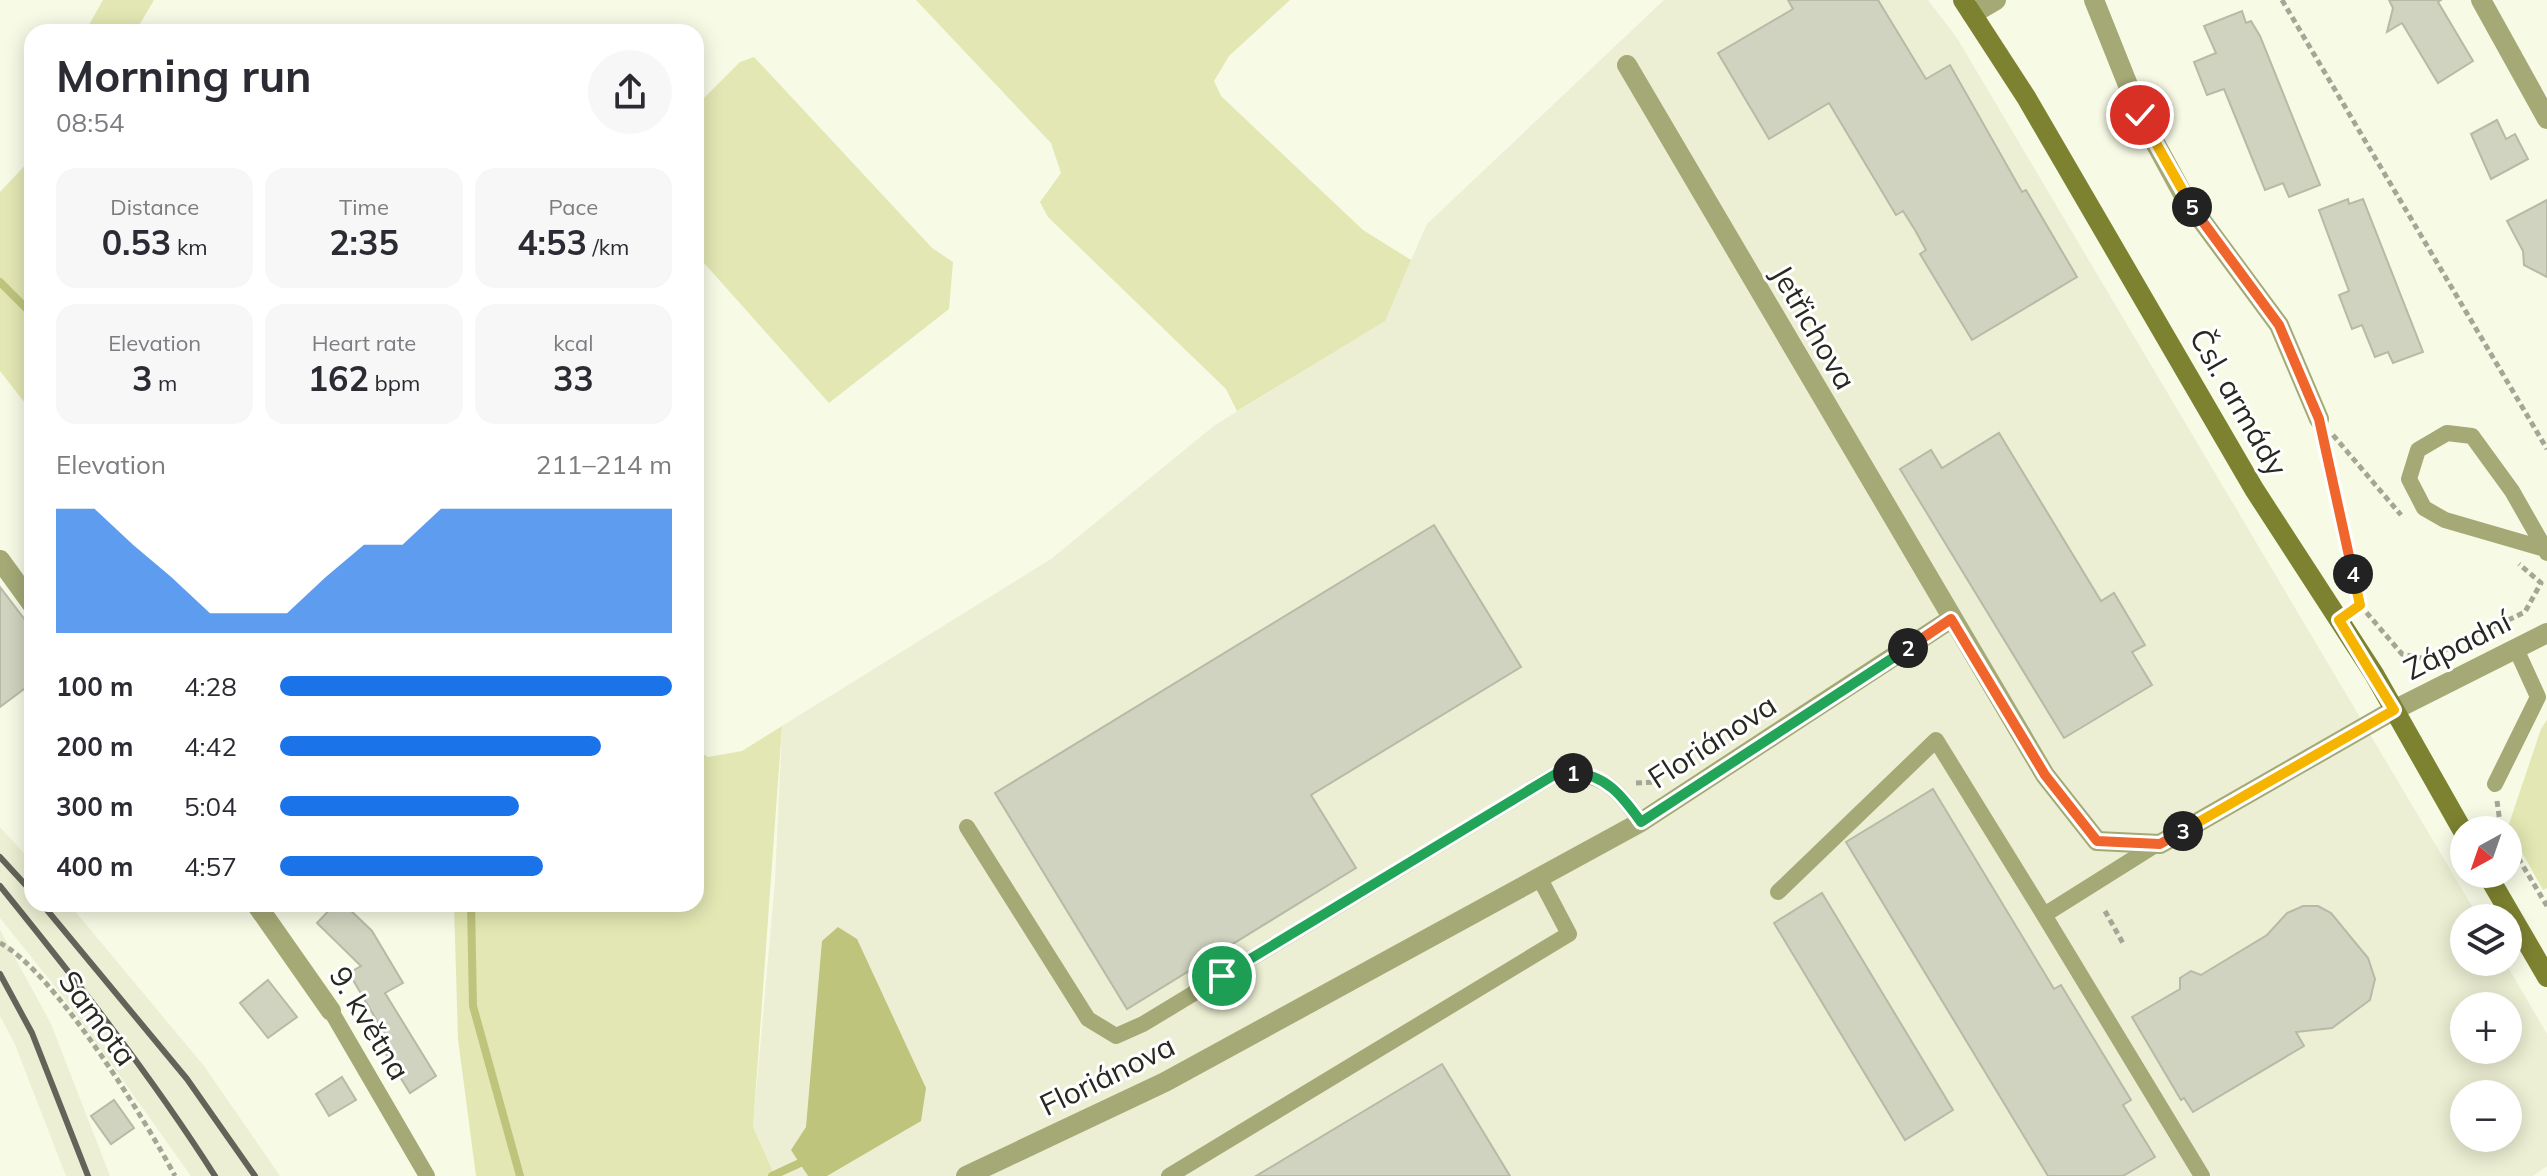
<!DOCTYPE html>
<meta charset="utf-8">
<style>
:root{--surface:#fff;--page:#f7f7f7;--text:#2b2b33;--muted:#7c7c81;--accent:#1a73e8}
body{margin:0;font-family:Mulish,sans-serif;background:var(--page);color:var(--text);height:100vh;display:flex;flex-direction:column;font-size:30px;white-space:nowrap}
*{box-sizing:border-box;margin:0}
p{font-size:26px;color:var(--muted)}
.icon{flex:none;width:44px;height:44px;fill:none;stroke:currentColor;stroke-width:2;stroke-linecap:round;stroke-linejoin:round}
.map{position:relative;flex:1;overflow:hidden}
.sheet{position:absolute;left:24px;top:24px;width:680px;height:888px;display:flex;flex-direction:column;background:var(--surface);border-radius:24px;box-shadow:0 4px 20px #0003}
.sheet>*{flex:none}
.needle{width:52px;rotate:220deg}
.fabs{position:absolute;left:2450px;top:816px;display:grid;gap:16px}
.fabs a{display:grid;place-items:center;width:72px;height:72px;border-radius:50%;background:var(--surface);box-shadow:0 4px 20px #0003;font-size:40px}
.pin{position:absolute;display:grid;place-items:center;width:68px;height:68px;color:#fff;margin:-34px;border:4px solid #fff;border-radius:50%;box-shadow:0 2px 8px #0007}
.km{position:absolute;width:40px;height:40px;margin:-20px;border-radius:50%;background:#222;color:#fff;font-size:22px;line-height:40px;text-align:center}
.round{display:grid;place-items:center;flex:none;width:84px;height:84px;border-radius:42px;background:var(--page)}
.headline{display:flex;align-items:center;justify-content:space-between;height:136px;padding:0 32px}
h1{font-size:44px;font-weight:700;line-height:60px}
.stats{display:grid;grid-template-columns:repeat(3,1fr);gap:12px;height:136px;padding:8px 32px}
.stats div{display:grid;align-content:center;border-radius:20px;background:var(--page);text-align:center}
.stats b{font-size:34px;font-weight:700}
.stats small{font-size:22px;font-weight:400}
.stats p{font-size:22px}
.chart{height:224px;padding:16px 32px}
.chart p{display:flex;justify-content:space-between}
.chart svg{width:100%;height:144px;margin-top:8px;fill:var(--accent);opacity:.7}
ul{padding:0 32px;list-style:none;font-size:26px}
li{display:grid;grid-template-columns:128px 96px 1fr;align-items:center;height:60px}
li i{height:20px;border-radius:10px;background:var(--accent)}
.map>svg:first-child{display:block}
</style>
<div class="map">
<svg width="2547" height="1176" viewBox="0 0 2547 1176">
<rect width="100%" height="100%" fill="#f7fae5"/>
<g fill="#ecefd3" fill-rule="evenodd">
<path d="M1664,0H1928L1957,38L2479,918H2464V962H2505L2547,1034V1166L2533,1176H775L753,1127L775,881L782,726L1051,559L1215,425L1384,321L1427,224ZM2464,1006H2508V1050H2464ZM2464,1094H2508V1138H2464Z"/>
<polygon points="0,827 32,862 32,904 69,904 204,1066 280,1176 191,1176 65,999 0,918"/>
<polygon points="0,930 51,1024 110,1176 66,1176 14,1042 0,1016"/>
</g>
<g fill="#e2e7b3">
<polygon points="103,0 154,0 135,32 85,32"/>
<polygon points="916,0 1290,0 1229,56 1214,81 1221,96 1363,230 1411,260 1385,321 1237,411 1226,389 1048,217 1040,202 1061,173 1051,143"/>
<polygon points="754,57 932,248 953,262 949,309 829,403 696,254 696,106 740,62"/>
<polygon points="32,158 32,412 0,371 0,192"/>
<polygon points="2547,720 2547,888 2543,890 2508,827 2541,729"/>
<polygon points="782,726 753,1127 775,1176 476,1176 458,1039 454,904 696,904 696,749 708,757 742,751"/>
</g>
<polygon fill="#bec47c" points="838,927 857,939 926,1088 921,1121 827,1176 808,1176 791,1150 806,1127 822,941"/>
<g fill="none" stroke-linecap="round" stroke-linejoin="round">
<g stroke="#bec47c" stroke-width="8">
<polyline points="0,282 32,314"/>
<polyline points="471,904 473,1006 520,1176"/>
<polyline points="772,1176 800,1163"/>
</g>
</g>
<g fill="#d0d3bf" stroke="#b7baa6" stroke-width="2">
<polygon points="1788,0 1878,0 1926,79 1950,65 2022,192 2026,190 2077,277 1972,340 1920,254 1926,250 1915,230 1903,211 1896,215 1829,103 1769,139 1718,53 1793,9"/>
<polygon points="2389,0 2441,0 2438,2 2473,61 2438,83 2402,23 2387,32 2393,8"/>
<polygon points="2242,11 2246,23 2251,21 2260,36 2320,185 2289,197 2283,183 2265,190 2224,89 2207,95 2194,62 2216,53 2204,26"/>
<polygon points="2497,120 2506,139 2515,134 2528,159 2491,179 2471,134"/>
<polygon points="2348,199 2349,204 2363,199 2423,352 2393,363 2388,352 2375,357 2362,325 2352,329 2339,295 2349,291 2319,210"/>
<polygon points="2547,200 2547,277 2524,265 2523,251 2507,221"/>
<polygon points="1999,433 2101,601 2114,593 2145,645 2132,652 2152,685 2064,738 1900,469 1931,450 1942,468"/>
<polygon points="1434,525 1521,667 1311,795 1356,868 1127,1009 995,793"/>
<polygon points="0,587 32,629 32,683 0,707"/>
<polygon points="1933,789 2054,989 2061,985 2131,1100 2123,1105 2155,1157 2123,1176 2048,1176 1846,842"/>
<polygon points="1822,893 1953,1110 1905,1140 1774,923"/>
<polygon points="335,904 344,904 372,931 403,983 385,993 436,1076 410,1093 376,1038 384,1033 349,973 361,966 317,923"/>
<polygon points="2303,906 2318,906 2331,913 2368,958 2375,979 2370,1000 2332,1028 2296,1032 2304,1046 2193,1112 2184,1098 2181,1100 2132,1017 2180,989 2180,978 2191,971 2201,975 2267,935 2287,913"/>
<polygon points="268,980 297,1017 268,1038 240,1003"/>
<polygon points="1442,1064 1510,1176 1256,1176"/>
<polygon points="342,1077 356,1100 329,1116 316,1094"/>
<polygon points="114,1100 134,1128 111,1144 91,1116"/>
</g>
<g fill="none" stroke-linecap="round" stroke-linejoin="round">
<g stroke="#a4a697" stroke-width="5" stroke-dasharray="6 4" stroke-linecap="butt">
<polyline points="2282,0 2547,449"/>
<polyline points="2333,435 2401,515"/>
<polyline points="2324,439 2360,605"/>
<polyline points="2360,605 2402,654 2426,659 2525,612 2541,583 2519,564"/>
<polyline points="1636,783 1658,782"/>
<polyline points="2497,801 2501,830"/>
<polyline points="2508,841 2547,906"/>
<polyline points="2105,911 2124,945"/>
<path d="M0,943C54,971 145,1119 175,1176"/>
</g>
<g stroke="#a4a976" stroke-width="16">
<polyline points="2545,549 2445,520 2424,508 2409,479 2418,450 2447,433 2472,436 2512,491 2545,549 2547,553"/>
<polyline points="2495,784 2538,697 2517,651"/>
<path d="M967,827L1088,1019L1116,1036L1143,1024L1559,772C1605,774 1615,787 1641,822"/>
<polyline points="2157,844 2044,915 2202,1176"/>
<polyline points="1778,892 1936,740 2044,915"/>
<polyline points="331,1011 427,1176"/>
<polyline points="1169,1176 1569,934 1539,877"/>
</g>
<g stroke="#a4a976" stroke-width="20">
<polyline points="2094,0 2140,115 2185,198 2279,325 2319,419"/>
<polyline points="2481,0 2547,119"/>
<polyline points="1972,14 1996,0"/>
<polyline points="0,560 32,604"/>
<polyline points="256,904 331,1011"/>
</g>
<g stroke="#a4a976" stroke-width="20">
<polyline points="1627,65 2045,775 2097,841 2160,844 2394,710 2547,633"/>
<polyline points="966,1176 1165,1082 1641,822 1951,619"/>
</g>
<g stroke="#7d8230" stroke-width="20">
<polyline points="1963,0 2026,97 2254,489 2374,674 2464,833"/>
<polyline points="2487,874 2547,977"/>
</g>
<g stroke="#636459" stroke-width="6">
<polyline points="0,857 32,892"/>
<path d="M0,886C76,980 150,1074 215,1176"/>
<polyline points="42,904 187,1079 255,1176"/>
<polyline points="0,974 32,1033 88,1176"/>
</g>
</g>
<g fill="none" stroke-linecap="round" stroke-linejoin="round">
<g stroke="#fff" stroke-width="16">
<polyline id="split-1" points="1222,976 1559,772 1573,773"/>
</g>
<g stroke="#fff" stroke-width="16">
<path id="split-2" d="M1573,773C1606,774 1623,797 1641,822L1908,648"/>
</g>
<g stroke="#fff" stroke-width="16">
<polyline id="split-3" points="1908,648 1951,619 2045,775 2097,841 2160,844 2183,831"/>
</g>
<g stroke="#fff" stroke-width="16">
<polyline id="split-4" points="2183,831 2394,710 2339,620 2360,605 2353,574"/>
</g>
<g stroke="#fff" stroke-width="16">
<polyline id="split-5" points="2192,207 2279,325 2319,419 2353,574"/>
</g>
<g stroke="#fff" stroke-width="16">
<polyline id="split-6" points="2140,115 2192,207"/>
</g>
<use href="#split-1" stroke="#22a559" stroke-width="10"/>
<use href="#split-2" stroke="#22a559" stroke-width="10"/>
<use href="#split-3" stroke="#f0652b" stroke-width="10"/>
<use href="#split-4" stroke="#f5b400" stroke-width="10"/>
<use href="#split-5" stroke="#f0652b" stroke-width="10"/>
<use href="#split-6" stroke="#f5b400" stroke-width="10"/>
</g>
<g text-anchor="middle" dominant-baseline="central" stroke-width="6" stroke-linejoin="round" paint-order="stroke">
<g font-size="30" fill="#272821" stroke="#fff">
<text transform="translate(1814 327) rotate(60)">Jetřichova</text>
<text transform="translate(2239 402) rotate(60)">Čsl. armády</text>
<text transform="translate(2457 645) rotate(-27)">Západní</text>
<text transform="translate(1712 741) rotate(-33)">Floriánova</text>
<text transform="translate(98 1018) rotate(54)">Samota</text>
<text transform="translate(370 1023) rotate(59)">9. května</text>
<text transform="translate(1107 1075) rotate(-26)">Floriánova</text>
</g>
</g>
</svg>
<div class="fabs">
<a><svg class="needle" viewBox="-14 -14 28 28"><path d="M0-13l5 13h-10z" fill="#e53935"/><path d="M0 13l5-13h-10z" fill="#7c7c81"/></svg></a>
<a><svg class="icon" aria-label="layers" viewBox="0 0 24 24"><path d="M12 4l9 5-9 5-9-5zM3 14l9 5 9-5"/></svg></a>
<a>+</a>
<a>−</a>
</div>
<div class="pin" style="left:1222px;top:976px;background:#1e9e55"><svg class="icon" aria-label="arrive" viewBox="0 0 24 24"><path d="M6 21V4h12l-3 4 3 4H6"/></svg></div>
<div class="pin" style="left:2140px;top:115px;background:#d93025"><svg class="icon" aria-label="check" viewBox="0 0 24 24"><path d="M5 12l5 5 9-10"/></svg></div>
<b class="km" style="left:1573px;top:773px">1</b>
<b class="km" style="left:1908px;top:648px">2</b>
<b class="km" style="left:2183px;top:831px">3</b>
<b class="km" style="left:2353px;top:574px">4</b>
<b class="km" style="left:2192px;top:207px">5</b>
<section class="sheet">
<div class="headline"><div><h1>Morning run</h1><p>08:54</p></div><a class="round"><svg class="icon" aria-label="share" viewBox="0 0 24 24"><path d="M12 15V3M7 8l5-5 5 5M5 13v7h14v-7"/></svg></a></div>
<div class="stats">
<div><p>Distance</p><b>0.53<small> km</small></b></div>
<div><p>Time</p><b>2:35</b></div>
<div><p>Pace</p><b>4:53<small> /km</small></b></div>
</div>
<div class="stats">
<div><p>Elevation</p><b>3<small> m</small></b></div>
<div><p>Heart rate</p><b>162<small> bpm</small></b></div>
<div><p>kcal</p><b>33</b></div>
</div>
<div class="chart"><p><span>Elevation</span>211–214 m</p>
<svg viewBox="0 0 160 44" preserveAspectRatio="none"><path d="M0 44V6L10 6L20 17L30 27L40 38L50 38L60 38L70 27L80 17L90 17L100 6L110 6L120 6L130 6L140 6L150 6L160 6V44z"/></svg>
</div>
<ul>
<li><b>100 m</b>4:28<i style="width:100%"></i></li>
<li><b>200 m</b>4:42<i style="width:82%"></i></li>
<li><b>300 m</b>5:04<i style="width:61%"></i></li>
<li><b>400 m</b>4:57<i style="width:67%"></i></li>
</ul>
</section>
</div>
